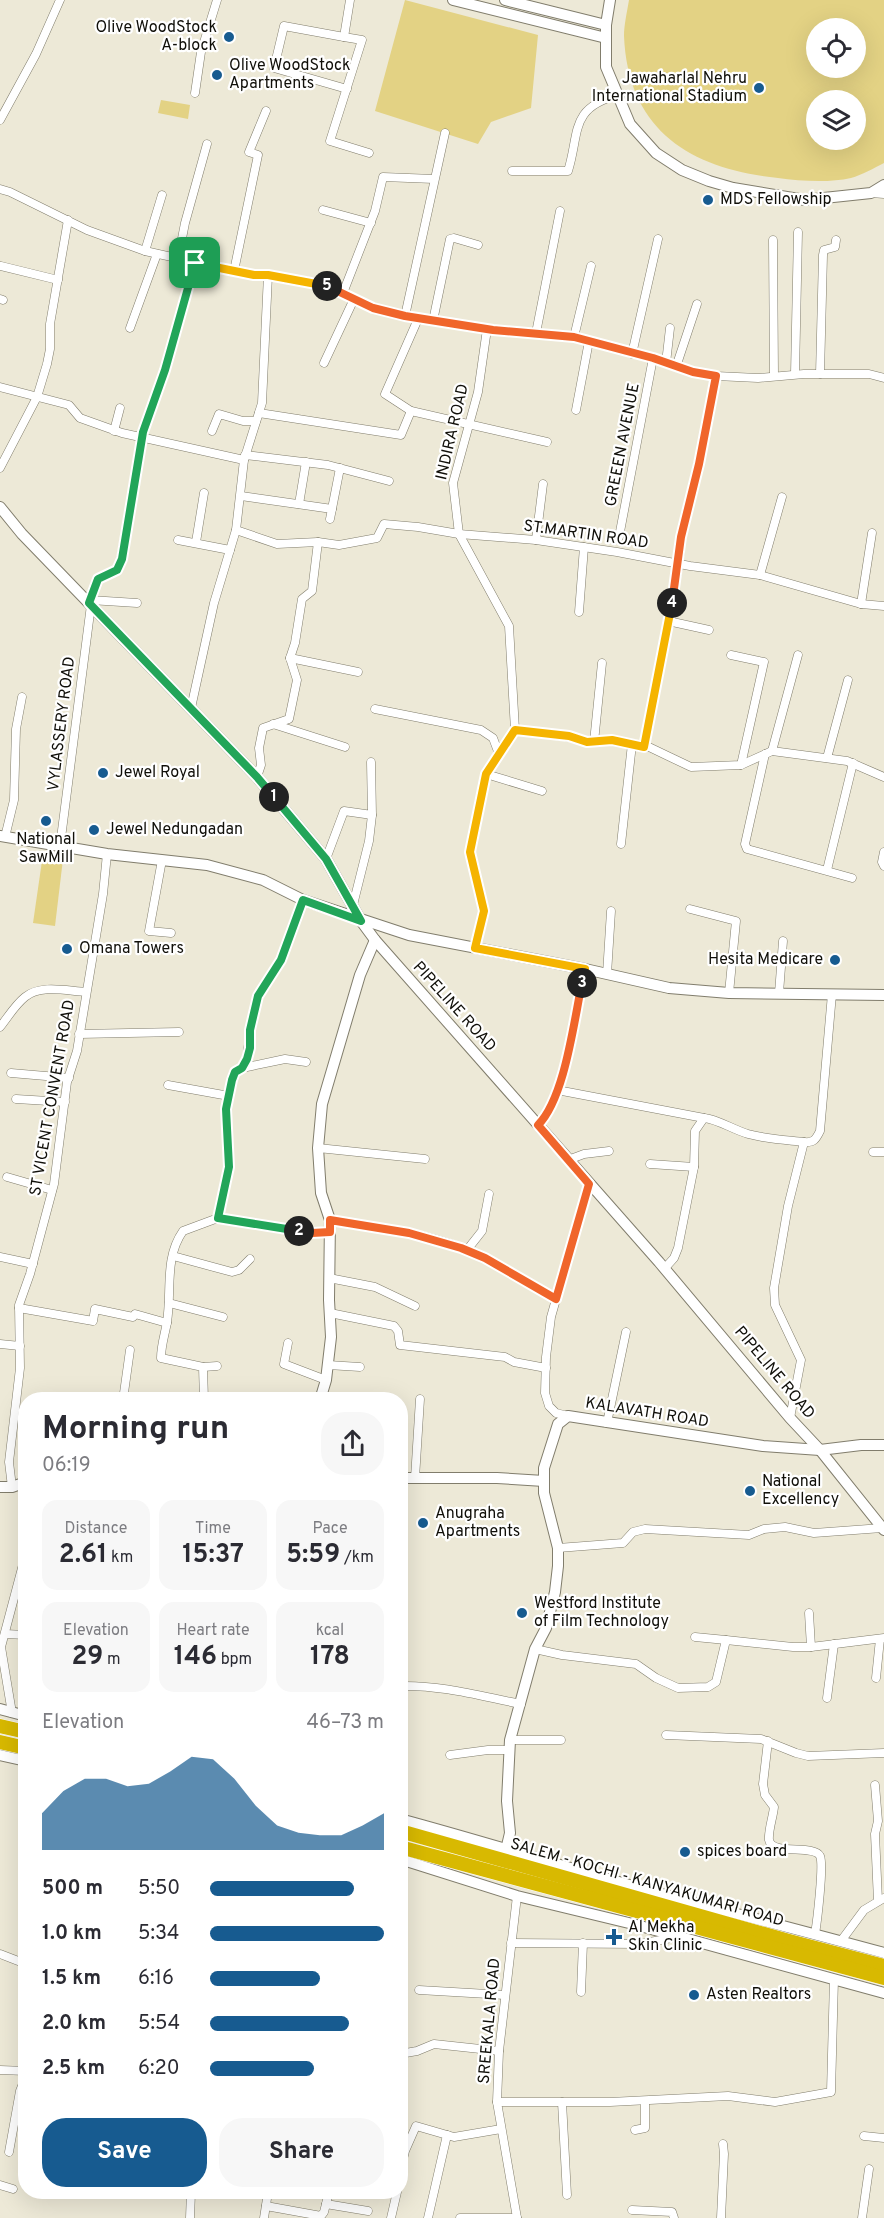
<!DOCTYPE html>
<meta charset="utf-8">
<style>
:root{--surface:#fff;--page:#f7f7f7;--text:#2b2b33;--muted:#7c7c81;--accent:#175b90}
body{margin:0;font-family:Overpass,sans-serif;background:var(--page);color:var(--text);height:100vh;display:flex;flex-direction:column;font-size:22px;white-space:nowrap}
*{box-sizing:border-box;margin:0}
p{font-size:20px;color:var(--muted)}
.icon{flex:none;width:33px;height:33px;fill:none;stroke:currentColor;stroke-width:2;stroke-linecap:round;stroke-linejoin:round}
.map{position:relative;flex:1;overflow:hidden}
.drawer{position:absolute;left:18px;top:1392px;width:390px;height:807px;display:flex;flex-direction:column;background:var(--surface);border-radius:24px;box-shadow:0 6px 24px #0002}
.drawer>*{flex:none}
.buttons{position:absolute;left:806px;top:18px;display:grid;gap:12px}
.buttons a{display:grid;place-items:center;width:60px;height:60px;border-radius:50%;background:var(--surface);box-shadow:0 6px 24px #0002;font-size:30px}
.pin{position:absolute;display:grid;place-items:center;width:51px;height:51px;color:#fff;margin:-26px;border-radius:12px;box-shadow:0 3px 9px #0006}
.km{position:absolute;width:30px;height:30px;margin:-15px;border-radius:50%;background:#222;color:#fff;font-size:16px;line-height:30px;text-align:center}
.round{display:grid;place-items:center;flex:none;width:63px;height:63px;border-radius:24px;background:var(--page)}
.summary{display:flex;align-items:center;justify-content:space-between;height:102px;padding:0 24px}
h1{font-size:33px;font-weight:700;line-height:45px}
.metrics{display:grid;grid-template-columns:repeat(3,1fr);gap:9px;height:102px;padding:6px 24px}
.metrics div{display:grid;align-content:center;border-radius:15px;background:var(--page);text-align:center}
.metrics b{font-size:26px;font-weight:700}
.metrics small{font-size:16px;font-weight:400}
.metrics p{font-size:16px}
.chart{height:168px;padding:12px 24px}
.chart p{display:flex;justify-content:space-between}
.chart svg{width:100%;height:108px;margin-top:6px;fill:var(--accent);opacity:.7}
.action{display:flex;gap:12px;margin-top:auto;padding:12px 24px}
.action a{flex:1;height:69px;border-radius:24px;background:var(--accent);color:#fff;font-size:24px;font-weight:700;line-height:69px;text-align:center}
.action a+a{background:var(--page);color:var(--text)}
ul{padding:0 24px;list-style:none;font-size:20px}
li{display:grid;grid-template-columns:96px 72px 1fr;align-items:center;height:45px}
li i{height:15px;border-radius:8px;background:var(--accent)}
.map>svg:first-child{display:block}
</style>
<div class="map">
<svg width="884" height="2218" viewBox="0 0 884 2218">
<rect width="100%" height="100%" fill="#ede9d7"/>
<g fill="#e3d284" fill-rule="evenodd">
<polygon points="405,0 538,35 531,108 491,122 478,144 375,111"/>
<path d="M629,0H884V163C874,168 862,175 851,178C829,183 800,181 778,178C691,169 628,131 624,36C624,25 627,12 629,0ZM855,28V68H816V28ZM816,100H855V140H816Z"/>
<polygon points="161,100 190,105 188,119 158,113"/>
<polygon points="43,854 63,859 55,926 33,923"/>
</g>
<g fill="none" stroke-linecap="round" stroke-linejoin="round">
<g stroke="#817d6c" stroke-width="9">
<g id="street">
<polyline points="350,0 344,37 362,40 330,141 369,153"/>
<polyline points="344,37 284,26 274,68 347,89"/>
<polyline points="195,93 201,52 217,0"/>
<polyline points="0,120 36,54 60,0"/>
<path d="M512,171H568C580,133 569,108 618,95"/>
<polyline points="0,189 10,192 87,230 145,251 253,275 268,275 323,284 373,307 405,316 493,330 574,337 653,358 693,372 716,376 758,378 804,374 869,374 884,378"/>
<polyline points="871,193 884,194"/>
<polyline points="323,210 371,223"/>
<polyline points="773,240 774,376"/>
<polyline points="145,251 162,195"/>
<polyline points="178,259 185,223 207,144"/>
<polyline points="1,266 58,280"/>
<polyline points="234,271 258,155 249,152 266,111"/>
<polyline points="343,293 375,211 383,177 434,179"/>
<polyline points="0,299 3,300"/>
<polyline points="405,316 445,133"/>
<polyline points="433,321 450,239 454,238 478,245"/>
<polyline points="130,328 157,254"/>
<polyline points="536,333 560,211"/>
<polyline points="574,337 591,266"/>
<polyline points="632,354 658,239"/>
<polyline points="324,363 354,299"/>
<polyline points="666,363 670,328"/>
<polyline points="676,367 697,304"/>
<polyline points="795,374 798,232"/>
<polyline points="820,374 823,255 824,250 835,247 836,240"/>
<polyline points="0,387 69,405 80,418 122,433 244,460"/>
<polyline points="576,410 589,341"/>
<polyline points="411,411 547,442"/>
<polyline points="259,413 401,435 411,411 385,394 418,319"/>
<polyline points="114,431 120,408"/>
<polyline points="212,431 219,414 243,421 256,421"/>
<polyline points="245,455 328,465 389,481"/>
<polyline points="0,468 37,397 47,364 50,349 50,324 68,220"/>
<polyline points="241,496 332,509"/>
<polyline points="299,504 306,462"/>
<polyline points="330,519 340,468"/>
<polyline points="236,530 277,544 318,542 339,545 377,538 384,524 418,527 459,534 536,540 617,552 690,566 760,575 861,604 884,606"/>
<polyline points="619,537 653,358"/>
<polyline points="178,540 230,550"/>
<polyline points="536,540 543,484"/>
<polyline points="196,542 204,493"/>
<polyline points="760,575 782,497"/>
<polyline points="90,600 137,603"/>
<polyline points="89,603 98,579 117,570 121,559 143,432 165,370 195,263"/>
<polyline points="861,604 872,533"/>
<polyline points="579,612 584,547"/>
<polyline points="668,621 709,630"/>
<polyline points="731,655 764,662 741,765"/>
<polyline points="290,658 358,672"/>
<polyline points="191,708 214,603 236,530 244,460 262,403 268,275"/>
<polyline points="375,709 481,730 493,738 499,754"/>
<polyline points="273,724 345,747"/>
<polyline points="515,730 569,737 587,742 612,740 649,747 691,767 741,765 772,751 847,761 884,777"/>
<polyline points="594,742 602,663"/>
<polyline points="644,747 679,563 681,537 699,464 716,376"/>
<polyline points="772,751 798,655"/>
<polyline points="765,754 745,844 747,849 852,878"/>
<polyline points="827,758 848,680"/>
<polyline points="486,774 542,791"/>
<polyline points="257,777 261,765 259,748 263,728 289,719 297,680 290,658 295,643 302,599 312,591 318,542"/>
<polyline points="5,837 14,800 16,729 22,697"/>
<polyline points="621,844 632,744"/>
<polyline points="60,846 91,605"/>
<polyline points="884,852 882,862 884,866"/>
<polyline points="326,859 344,811 372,815 371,762"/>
<polyline points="162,860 149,931 171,933"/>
<polyline points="827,870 853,763"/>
<polyline points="353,905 369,841 372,815"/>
<polyline points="690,909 736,921 729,993"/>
<polyline points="475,948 484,911 470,852 486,774 515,730 509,626 459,534 453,483 478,392 487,329"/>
<polyline points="607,974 611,911"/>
<polyline points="779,993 783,941"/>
<path d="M0,1027C8,1017 15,1005 25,997C41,984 67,991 86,992"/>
<polyline points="79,1034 179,1032"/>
<polyline points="242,1068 285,1059 306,1062"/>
<polyline points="11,1073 69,1078"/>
<polyline points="168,1085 229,1096"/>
<polyline points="557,1090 704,1118"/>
<polyline points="16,1099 65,1102"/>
<path d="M538,1125C566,1097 577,1009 585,969"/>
<polyline points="318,1148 425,1159"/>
<polyline points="873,1152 884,1152"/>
<polyline points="568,1160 584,1154 609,1151"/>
<path d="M650,1164L694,1167L695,1131L704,1118C717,1119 734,1130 748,1134C766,1139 786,1140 804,1142"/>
<polyline points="7,1177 52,1190"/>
<polyline points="218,1218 312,1233 330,1232"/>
<path d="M330,1220C374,1227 420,1232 462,1248C495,1260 525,1282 556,1299"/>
<polyline points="467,1250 482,1231 489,1194"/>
<polyline points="173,1256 232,1272 239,1270 250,1259"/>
<polyline points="0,1257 33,1264"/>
<polyline points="665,1268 674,1258 678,1248 694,1167"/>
<polyline points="329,1278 375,1287 415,1306"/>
<polyline points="169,1303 223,1317"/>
<polyline points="19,1308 93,1321 95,1309 133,1317 135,1314 167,1323"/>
<polyline points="330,1313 394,1326 398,1331 400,1345 505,1357 514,1362 546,1368"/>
<polyline points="288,1343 284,1364 326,1380"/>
<polyline points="0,1344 20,1346"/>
<polyline points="328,1365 360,1367"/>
<polyline points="203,1367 217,1366"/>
<polyline points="123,1400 130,1350"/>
<path d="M204,1400L203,1367L161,1358C161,1345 165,1334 167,1322C172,1291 164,1258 183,1231L218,1218L229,1167L226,1109L232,1080L235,1072L242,1068L247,1059L250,1030L258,996L281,960L303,900"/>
<polyline points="568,1416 556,1413 549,1406 545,1393 546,1357 551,1317 589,1183"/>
<path d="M790,1418L801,1360L775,1305L774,1288L788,1206L804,1142C814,1143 816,1139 820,1131L832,994"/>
<polyline points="607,1423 626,1332"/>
<polyline points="415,1478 420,1399"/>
<polyline points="12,1487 9,1462 20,1368 19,1305 30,1274 54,1184 67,1082 77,1051 103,894 107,854"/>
<polyline points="558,1548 623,1543 633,1532 645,1529 749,1535 764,1529 785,1527 814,1533 882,1528"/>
<polyline points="400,1592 403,1592"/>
<polyline points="809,1613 811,1647"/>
<polyline points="5,1634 26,1635"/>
<polyline points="695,1637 726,1640"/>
<polyline points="535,1649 562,1655 636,1664 656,1678 678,1688 708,1687 716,1682 726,1640 793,1647 811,1647 884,1638"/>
<polyline points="876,1678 880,1639"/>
<path d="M400,1686C442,1685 480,1696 521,1704"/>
<polyline points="827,1698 834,1644"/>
<polyline points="12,1713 1,1647 26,1553"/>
<polyline points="666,1735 761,1739 796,1753 808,1756 884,1753"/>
<polyline points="510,1740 561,1740"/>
<path d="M768,1741L763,1784L765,1795L774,1807C773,1817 768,1831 769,1840C772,1856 814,1844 820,1856C824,1865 817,1922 815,1934"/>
<polyline points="450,1755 488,1750 509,1750"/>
<polyline points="875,1785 878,1821 875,1834 878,1901"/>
<polyline points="517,1896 499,2051 497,2102 517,2218"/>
<polyline points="841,1941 864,1910 884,1898"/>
<polyline points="511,1943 639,1944 677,1937"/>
<polyline points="0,1954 26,1964"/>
<polyline points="419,1990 505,1995"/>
<polyline points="581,1992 583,1943"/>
<polyline points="400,2054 417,2051 434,2044 499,2051"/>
<polyline points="0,2070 26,2071"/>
<polyline points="497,2102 610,2102 728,2096 775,2102 831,2092 834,1979"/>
<polyline points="562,2102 567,2195"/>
<polyline points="635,2130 645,2128 645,2101"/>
<polyline points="864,2136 884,2138"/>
<polyline points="9,2152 20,2091 26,2076"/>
<polyline points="400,2172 405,2151 416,2126 454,2137 501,2129"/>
<polyline points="0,2185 13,2189"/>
<polyline points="236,2192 268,2194"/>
<polyline points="326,2204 368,2211"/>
<polyline points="266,2206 321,2216 324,2212 329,2192"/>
<polyline points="632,2210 672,2212 674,2218"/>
<polyline points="190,2218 191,2192"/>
<polyline points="264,2218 268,2192"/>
<polyline points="391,2218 397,2192"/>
<polyline points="428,2218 447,2135"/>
<polyline points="460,2218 517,2218"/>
<polyline points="721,2218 724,2154 723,2144"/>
<polyline points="862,2218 869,2169"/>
</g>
</g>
<g stroke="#817d6c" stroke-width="12">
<g id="secondary">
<polyline points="453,0 606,38"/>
<polyline points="505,0 606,25"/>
<polyline points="610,0 606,25 606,67 630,124 656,153 682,170 709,181 733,188 805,200 871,193 884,185"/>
<polyline points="0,507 22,534 257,777 326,859 361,921 375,940 659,1262 790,1418 820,1450 884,1530"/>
<polyline points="0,836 107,854 207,865 263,880 303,900 409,935 585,969 669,988 729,993 884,995"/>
<polyline points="320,1400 326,1380 331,1337 329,1300 330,1220 321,1193 318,1148 322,1104 360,975 375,940"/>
<polyline points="400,1478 497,1478 544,1481"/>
<polyline points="0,1487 12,1487 26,1482"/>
<polyline points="0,1709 26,1716"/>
<polyline points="0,1755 26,1761"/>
<path d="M400,1819C478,1840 555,1864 633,1886C716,1909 800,1930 884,1953"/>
<polyline points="506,1850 510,1833 507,1801 510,1740 535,1649 546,1628 555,1592 558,1566 558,1548 544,1493 544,1468 558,1424 568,1416 763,1446 820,1450 861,1445 884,1445"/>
<polyline points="400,1859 517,1896 633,1924 884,1993"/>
</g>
</g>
<g stroke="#fff" stroke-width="15">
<g id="highway">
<polyline points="0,1726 26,1732"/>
<polyline points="0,1742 26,1748"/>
<polyline points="400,1831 789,1941 884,1966"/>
<polyline points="400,1847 884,1978"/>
</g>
</g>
<use href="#street" stroke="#fff" stroke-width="8"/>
<use href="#secondary" stroke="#fff" stroke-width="10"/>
<use href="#highway" stroke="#d8b901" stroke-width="14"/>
</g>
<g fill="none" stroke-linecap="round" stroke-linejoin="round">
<g stroke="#fff" stroke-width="12">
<polyline id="split-1" points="195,263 165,370 143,432 122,559 117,570 98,579 89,603 257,777 274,797"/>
</g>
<g stroke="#fff" stroke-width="12">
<polyline id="split-2" points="274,797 326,859 361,921 303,900 281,960 258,996 250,1030 250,1048 247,1059 242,1068 235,1072 232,1080 226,1109 229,1167 218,1218 299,1231"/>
</g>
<g stroke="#fff" stroke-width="12">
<path id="split-3" d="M299,1231L312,1233L330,1232V1220L409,1233L461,1248L485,1258L556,1299L589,1184L538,1125C565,1098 574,1020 582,983"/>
</g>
<g stroke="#fff" stroke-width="12">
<polyline id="split-4" points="582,983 585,969 475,948 484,911 470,852 486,774 515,730 569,736 587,742 612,740 644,747 672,603"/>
</g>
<g stroke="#fff" stroke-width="12">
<polyline id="split-5" points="327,286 373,308 405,316 493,330 574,337 653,358 693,372 716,376 699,464 681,537 672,603"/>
</g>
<g stroke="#fff" stroke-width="12">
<polyline id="split-6" points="195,263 254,275 268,275 327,286"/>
</g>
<use href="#split-1" stroke="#22a559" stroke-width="8"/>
<use href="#split-2" stroke="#22a559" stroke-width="8"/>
<use href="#split-3" stroke="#f0652b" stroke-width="8"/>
<use href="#split-4" stroke="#f5b400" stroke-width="8"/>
<use href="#split-5" stroke="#f0652b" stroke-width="8"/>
<use href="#split-6" stroke="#f5b400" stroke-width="8"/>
</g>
<g fill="#175b90" stroke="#fff" stroke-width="2">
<circle cx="229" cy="37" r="6"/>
<circle cx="217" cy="75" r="6"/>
<circle cx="759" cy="88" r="6"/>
<circle cx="708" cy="200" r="6"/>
<circle cx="103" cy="773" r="6"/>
<circle cx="46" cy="821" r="6"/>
<circle cx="94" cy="830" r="6"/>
<circle cx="67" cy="949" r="6"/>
<circle cx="835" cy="960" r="6"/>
<circle cx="750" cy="1491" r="6"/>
<circle cx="423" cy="1523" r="6"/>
<circle cx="522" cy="1613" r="6"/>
<circle cx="685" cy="1852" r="6"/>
<path d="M611 1928h6v6h6v6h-6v6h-6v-6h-6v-6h6z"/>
<circle cx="694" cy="1995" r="6"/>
</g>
<g text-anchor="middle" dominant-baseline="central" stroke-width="4.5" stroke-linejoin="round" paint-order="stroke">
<g font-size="16" fill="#100f09" stroke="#fff" text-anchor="start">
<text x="217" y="28" text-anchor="end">Olive WoodStock<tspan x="217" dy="18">A-block</tspan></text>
<text x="229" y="66">Olive WoodStock<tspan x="229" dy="18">Apartments</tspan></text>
<text x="747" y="79" text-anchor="end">Jawaharlal Nehru<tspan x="747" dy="18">International Stadium</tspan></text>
<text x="720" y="200">MDS Fellowship</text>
<text x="115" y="773">Jewel Royal</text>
<text x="106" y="830">Jewel Nedungadan</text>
<text x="46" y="840" text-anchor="middle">National<tspan x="46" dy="18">SawMill</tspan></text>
<text x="79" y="949">Omana Towers</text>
<text x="823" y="960" text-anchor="end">Hesita Medicare</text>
<text x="762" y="1482">National<tspan x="762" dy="18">Excellency</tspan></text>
<text x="435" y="1514">Anugraha<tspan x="435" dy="18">Apartments</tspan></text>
<text x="534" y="1604">Westford Institute<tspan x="534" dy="18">of Film Technology</tspan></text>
<text x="697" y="1852">spices board</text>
<text x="628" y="1928">Al Mekha<tspan x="628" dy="18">Skin Clinic</tspan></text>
<text x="706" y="1995">Asten Realtors</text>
</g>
<g font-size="16" fill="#100f09" stroke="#fff">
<text transform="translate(453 432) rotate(-77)">INDIRA ROAD</text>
<text transform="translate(623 445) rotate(-79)">GREEEN AVENUE</text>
<text transform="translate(586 535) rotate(8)">ST.MARTIN ROAD</text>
<text transform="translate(62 724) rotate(-83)">VYLASSERY ROAD</text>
<text transform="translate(454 1007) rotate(48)">PIPELINE ROAD</text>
<text transform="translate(53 1098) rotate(-80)">ST VICENT CONVENT ROAD</text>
<text transform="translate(774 1373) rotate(50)">PIPELINE ROAD</text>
<text transform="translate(647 1413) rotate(9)">KALAVATH ROAD</text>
<text transform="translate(647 1883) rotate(16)">SALEM - KOCHI - KANYAKUMARI ROAD</text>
<text transform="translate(490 2021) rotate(-85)">SREEKALA ROAD</text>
</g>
</g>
</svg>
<div class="buttons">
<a><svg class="icon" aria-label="locate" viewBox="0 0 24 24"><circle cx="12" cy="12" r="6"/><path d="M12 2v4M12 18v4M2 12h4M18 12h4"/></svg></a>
<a><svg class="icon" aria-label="layers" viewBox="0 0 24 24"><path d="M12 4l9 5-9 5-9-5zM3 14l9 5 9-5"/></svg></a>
</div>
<div class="pin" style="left:195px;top:263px;background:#1e9e55"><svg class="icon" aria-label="arrive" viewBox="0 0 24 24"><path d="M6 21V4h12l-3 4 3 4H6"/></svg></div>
<b class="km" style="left:274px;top:797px">1</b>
<b class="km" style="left:299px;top:1231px">2</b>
<b class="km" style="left:582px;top:983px">3</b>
<b class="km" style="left:672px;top:603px">4</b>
<b class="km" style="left:327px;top:286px">5</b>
<section class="drawer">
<div class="summary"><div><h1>Morning run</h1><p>06:19</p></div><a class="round"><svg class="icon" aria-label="share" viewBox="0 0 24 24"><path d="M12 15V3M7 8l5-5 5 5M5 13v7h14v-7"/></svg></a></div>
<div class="metrics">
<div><p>Distance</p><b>2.61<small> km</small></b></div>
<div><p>Time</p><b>15:37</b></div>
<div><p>Pace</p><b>5:59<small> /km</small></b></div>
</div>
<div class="metrics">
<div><p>Elevation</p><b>29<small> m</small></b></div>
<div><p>Heart rate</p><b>146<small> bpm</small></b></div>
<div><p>kcal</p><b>178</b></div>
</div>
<div class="chart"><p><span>Elevation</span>46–73 m</p>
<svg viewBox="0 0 160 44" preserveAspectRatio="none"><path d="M0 44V29L10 20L20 15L30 15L40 18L50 17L60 12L70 6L80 7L90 15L100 26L110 34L120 37L130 38L140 38L150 34L160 29V44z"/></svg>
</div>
<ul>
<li><b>500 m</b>5:50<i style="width:83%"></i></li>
<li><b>1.0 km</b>5:34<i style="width:100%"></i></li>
<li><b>1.5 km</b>6:16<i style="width:63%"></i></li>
<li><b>2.0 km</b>5:54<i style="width:80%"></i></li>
<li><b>2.5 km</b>6:20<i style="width:60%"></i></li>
</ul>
<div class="action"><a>Save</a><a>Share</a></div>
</section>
</div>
